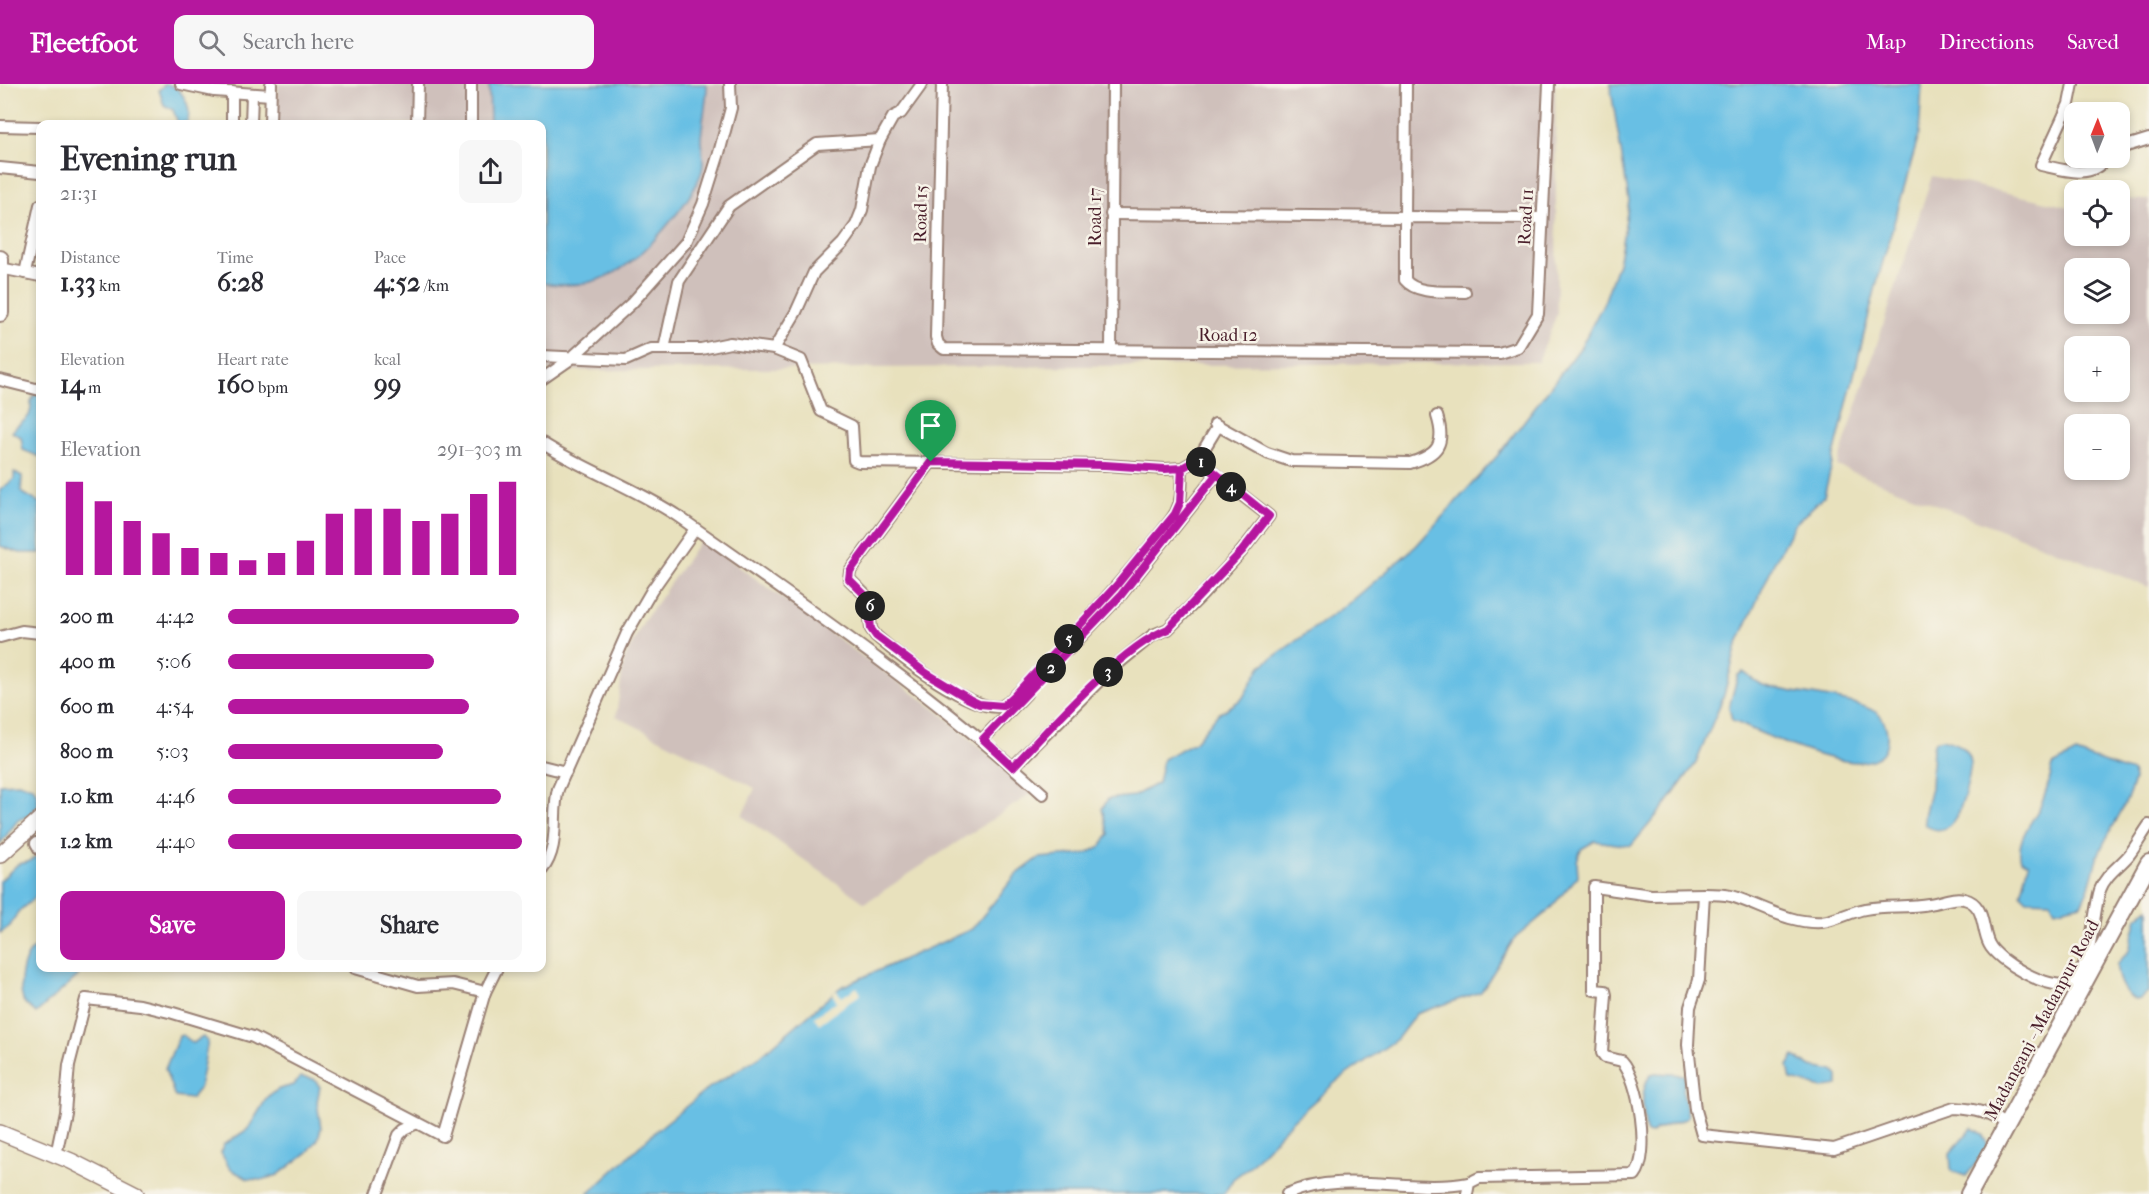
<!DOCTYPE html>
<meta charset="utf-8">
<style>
:root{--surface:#fff;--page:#f7f7f7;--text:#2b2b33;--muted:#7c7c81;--accent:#b5179e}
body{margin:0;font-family:"IM FELL French Canon",serif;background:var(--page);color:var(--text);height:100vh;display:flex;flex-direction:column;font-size:22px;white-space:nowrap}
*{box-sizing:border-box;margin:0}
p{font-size:20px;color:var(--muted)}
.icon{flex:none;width:33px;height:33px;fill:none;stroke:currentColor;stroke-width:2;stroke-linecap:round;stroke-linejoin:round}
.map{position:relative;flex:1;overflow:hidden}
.drawer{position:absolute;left:36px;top:36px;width:510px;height:852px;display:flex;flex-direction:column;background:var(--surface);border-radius:12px;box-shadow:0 3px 9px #0003}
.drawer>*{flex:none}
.needle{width:39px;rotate:1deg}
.controls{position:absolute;left:2064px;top:18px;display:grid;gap:12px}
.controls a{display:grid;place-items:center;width:66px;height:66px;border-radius:12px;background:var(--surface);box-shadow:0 3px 9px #0003;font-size:30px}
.pin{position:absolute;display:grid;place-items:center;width:51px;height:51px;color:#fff;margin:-62px -26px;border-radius:50% 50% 50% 0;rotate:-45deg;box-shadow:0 0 6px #0007}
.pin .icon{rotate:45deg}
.km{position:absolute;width:30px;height:30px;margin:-15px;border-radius:50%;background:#222;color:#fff;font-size:16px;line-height:30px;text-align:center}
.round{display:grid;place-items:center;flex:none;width:63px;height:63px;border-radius:12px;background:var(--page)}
.summary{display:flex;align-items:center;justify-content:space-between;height:102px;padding:0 24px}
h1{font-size:33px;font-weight:700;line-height:45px}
.stats{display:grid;grid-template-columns:repeat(3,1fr);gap:9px;height:102px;padding:6px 24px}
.stats div{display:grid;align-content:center}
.stats b{font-size:26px;font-weight:700}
.stats small{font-size:16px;font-weight:400}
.stats p{font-size:16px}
.chart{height:168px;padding:12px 24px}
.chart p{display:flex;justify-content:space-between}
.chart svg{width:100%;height:108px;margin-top:6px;stroke:var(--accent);stroke-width:6}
.action{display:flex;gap:12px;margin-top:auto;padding:12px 24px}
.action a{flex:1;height:69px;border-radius:12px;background:var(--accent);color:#fff;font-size:24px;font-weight:700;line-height:69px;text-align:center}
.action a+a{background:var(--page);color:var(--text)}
ul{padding:0 24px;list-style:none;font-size:20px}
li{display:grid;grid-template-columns:96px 72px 1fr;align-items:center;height:45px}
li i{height:15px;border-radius:8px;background:var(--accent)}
header{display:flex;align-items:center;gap:36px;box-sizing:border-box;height:84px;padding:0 30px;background:var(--accent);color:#fff}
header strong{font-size:28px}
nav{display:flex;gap:33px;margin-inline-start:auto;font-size:21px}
.search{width:420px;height:54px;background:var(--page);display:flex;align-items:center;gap:15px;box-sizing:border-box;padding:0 21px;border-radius:12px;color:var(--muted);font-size:22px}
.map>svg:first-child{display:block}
</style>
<header>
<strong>Fleetfoot</strong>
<div class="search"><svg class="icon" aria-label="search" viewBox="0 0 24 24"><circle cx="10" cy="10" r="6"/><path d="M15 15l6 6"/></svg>Search here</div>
<nav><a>Map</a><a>Directions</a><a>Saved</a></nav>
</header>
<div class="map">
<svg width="2149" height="1110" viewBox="0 0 2149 1110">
<rect width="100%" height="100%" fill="#f7f3e8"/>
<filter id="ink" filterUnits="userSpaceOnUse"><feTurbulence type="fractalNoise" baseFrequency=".0167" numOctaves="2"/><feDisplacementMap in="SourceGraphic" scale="12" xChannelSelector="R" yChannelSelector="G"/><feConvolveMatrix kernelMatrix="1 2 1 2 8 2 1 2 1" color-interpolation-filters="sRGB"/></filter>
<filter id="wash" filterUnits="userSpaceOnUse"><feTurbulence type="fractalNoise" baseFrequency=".008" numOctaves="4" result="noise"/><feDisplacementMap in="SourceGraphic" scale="24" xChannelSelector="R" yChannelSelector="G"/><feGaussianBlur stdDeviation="1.35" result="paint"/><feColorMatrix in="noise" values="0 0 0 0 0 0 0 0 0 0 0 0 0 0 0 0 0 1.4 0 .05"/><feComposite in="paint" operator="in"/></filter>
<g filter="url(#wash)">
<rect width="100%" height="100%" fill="#e8e1bd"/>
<g fill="#cfc0bb" fill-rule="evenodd">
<polygon points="278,0 1555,0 1557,230 1538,278 542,287 542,40 277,40"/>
<path d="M1932,92L2074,124V152H2120L2123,115L2149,116V503L1837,382ZM2074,184H2120V230H2074ZM2074,262H2120V308H2074ZM2074,340H2120V386H2074Z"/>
<polygon points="701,455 938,627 1032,709 865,819 742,732 755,704 616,632 624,576 642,540"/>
</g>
<g fill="#67bfe4" stroke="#586f88" stroke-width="1.5">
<path d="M165,0C182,1 193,24 187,38L178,39L173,26L164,21L159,6Z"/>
<path d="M489,0H707C707,19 702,37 701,55C701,66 705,75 702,87C696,105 683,123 670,138C635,181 601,209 542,199V40H490Z"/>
<polygon points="1610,0 1922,0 1919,51 1876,202 1824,412 1794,441 1774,479 1737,561 1724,611 1696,679 1667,719 1631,762 1595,757 1581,765 1577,777 1578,792 1548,827 1514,855 1481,908 1416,930 1397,955 1337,997 1294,1035 1249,1083 1233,1095 1224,1110 588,1110 657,1046 710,1003 759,973 841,903 972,845 1016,791 1039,774 1086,770 1101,762 1109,750 1102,725 1108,715 1134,712 1158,699 1163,675 1195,658 1217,631 1242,615 1261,582 1353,516 1416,462 1498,371 1581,263 1605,216 1619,176 1629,117"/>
<path d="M36,309L40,310V373L23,366L21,353L12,348C20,334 32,341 31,317Z"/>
<polygon points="14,388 22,392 21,408 40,419 40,469 20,469 0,462 0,406 14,395"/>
<path d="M1743,588C1751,593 1756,600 1766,602C1795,611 1854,613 1877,629C1883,633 1886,642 1887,649C1892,714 1767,651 1740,640L1732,636L1729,623L1738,591Z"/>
<path d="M1942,655C1956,659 1969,662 1971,679C1968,701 1958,763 1925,741L1924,732L1931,704L1933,663L1935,657Z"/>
<path d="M2076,669L2132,688L2134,695C2128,721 2111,743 2100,767C2092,785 2092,803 2081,820L2055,826L2050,817L2027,816L2021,810L2029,780L2021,776C2015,757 2032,738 2040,723C2046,710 2050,695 2053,681Z"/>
<polygon points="18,699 33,703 38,712 38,721 30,731 18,736 0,760 0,700"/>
<polygon points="38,771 40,809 18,828 10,842 0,849 0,797 18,780 28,778"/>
<path d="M2149,824V907L2140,915L2135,916C2123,909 2116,893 2117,880L2129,867L2137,833Z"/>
<path d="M40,861V884H80L78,892L36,929C32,924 25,922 23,916C18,900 22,867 40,861Z"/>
<polygon points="183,951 193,959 203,953 208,957 199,1005 191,1015 175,1013 165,985 179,952"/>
<polygon points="1794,972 1811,983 1834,987 1838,992 1838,1001 1823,1004 1791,996 1788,982"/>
<path d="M1656,989L1685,991L1683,1008L1688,1032L1685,1035L1655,1046L1651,1050L1646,1049C1644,1028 1638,1008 1651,990Z"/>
<polygon points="300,993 314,995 320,1003 317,1018 321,1044 318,1055 308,1068 278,1091 261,1096 248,1095 230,1085 221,1069 223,1061 248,1045 268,1012 279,1005 294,1001"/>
<polygon points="1972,1044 1982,1050 1989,1063 1966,1092 1951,1087 1950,1069"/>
</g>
<polygon fill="#e8e1bd" points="857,903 861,910 819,940 814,933 837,917 832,910 836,906 842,913"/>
</g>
<g filter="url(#ink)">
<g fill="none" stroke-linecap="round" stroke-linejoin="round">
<g stroke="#998074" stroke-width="14">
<g id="street">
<polyline points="181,0 214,7 270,11"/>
<polyline points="471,0 471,40"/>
<polyline points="942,0 936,253 938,260 944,265 1499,269 1518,263 1538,230 1549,0"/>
<path d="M2073,0L2069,20L2041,81C2064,86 2091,96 2106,74"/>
<polyline points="232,40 232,8"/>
<polyline points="251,40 252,10"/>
<polyline points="270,40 271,0"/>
<polyline points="417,40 418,0"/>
<polyline points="0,42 40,43"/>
<polyline points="2120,64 2149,55"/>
<polyline points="0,84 40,88"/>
<polyline points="1111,130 1405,133 1406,0"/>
<polyline points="0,184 40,192"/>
<polyline points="25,189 40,121"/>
<path d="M1465,208C1447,207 1417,211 1405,196V133L1542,134"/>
<polyline points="664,265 679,197 729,122 817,60 880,56 893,33 901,29 922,0"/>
<polyline points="774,265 796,228 814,188 843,159 856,141 862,126 870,82 880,56"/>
<polyline points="1111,266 1113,0"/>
<polyline points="542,272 626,276 651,265 701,265 730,259 774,265 801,276 821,327 852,342 854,376 859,378 1105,381 1165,385 1182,384 1198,375 1218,342"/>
<polyline points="542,295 568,277 632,219 686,158 703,120 719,69 731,24 730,0"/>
<polyline points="0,296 40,306"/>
<path d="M1215,340L1267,369L1291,377L1410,379C1438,371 1446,360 1437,332"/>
<path d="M542,359C586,387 636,404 679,433C804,521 930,607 1043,710"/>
<path d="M931,378L850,487L849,495L868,514L871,545L876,552C898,571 973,630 1002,622C1018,617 1164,451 1176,428C1183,415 1181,398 1182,384"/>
<polyline points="0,553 22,547 40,549"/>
<polyline points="1068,566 1121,511 1216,391 1198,375"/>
<polyline points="983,655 1026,610"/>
<polyline points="542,682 566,688"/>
<polyline points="1013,683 1109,587 1153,551 1168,545 1203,510 1242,467 1269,432 1216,391"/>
<polyline points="36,759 40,766"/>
<path d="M542,786C561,762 551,732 558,705L627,549L652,506L695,445"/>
<polyline points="355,884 418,902 453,900 485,908"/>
<path d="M2007,1043C1992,1028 1974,1025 1954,1024L1834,1065L1702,1051L1695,1026L1688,961L1690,923L1699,896L1704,810C1712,810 1722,810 1731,812C1762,821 1788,840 1822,838C1837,836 1850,828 1865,825C1886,821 1908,824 1929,820C1940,819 1953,812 1964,815C1986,820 1981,845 1989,860C1997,877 2050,908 2070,899C2092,889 2093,827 2100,806C2106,790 2119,783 2129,771C2136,762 2142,751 2149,741"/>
<polyline points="56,1071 65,1028 69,981 86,915 140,921 173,929 253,953 443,1052 485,908 497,884"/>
<polyline points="377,1110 399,1051 405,1045 416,1040"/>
<path d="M1287,1110C1345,1085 1411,1110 1469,1099"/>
<path d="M1467,1110L1469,1099L1479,1094L1635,1091C1651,1071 1639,995 1622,977L1605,973L1602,969L1606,911L1605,907L1594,906V803L1651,811L1704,810"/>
</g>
</g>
<g stroke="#998074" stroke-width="18">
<g id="secondary">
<polyline points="0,771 40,735"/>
<polyline points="0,1048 71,1077 136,1110"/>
</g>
</g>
<g stroke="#998074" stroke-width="20">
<g id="primary">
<polyline points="0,175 0,229"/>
<polyline points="1969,1110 2149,779"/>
</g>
</g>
<use href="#street" stroke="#fff" stroke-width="10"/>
<use href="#secondary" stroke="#fff" stroke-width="15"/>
<use href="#primary" stroke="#fff" stroke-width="16"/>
</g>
</g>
<g fill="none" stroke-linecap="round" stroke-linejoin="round" filter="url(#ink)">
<g stroke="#fff" stroke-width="12">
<path id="route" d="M931,378L1105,381L1165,385L1182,384L1198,375L1216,391L1121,511L983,655L1013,683C1049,645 1121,563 1168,545L1242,467L1269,432L1198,375L1182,384L1180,419L1175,430L1116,502L1014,612L1003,622L979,620L969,615L926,589L876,552L871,545L868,514L849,495L850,487L931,378"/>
</g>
<use href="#route" stroke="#b5179e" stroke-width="8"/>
</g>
<g text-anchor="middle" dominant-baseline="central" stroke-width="5" stroke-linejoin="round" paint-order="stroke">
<g font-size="18" fill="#4a1f2b" stroke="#f7f3e8">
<text transform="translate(921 130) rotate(-89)">Road 15</text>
<text transform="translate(1095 133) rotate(-90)">Road 17</text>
<text transform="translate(1526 133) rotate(-87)">Road 11</text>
<text x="1228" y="251">Road 12</text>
<text transform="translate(2042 936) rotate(-62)">Madanganj - Madanpur Road</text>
</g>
</g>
</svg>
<div class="controls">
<a><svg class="needle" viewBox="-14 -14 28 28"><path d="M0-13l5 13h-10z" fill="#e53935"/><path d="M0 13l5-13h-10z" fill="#7c7c81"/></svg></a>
<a><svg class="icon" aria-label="locate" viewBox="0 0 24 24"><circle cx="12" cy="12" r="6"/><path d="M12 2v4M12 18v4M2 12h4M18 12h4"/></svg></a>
<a><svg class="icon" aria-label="layers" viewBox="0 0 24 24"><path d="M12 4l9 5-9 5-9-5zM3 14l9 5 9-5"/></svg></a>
<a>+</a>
<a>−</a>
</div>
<div class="pin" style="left:931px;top:378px;background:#1e9e55"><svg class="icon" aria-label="arrive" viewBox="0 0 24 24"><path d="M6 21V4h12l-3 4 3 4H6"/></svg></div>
<b class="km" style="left:1201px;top:378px">1</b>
<b class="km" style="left:1051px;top:584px">2</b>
<b class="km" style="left:1108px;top:588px">3</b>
<b class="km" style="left:1231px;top:403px">4</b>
<b class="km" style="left:1069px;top:555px">5</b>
<b class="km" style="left:870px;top:522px">6</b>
<section class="drawer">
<div class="summary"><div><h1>Evening run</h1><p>21:31</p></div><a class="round"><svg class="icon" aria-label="share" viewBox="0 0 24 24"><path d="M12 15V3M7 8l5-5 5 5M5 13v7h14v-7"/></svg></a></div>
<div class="stats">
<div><p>Distance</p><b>1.33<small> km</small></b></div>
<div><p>Time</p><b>6:28</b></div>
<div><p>Pace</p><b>4:52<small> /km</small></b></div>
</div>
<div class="stats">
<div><p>Elevation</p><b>14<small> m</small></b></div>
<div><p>Heart rate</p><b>160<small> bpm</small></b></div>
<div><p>kcal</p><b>99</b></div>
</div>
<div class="chart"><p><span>Elevation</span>291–303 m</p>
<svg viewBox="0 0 160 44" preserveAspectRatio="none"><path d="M5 44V6M15 44V14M25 44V22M35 44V27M45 44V33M55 44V35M65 44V38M75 44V35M85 44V30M95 44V19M105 44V17M115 44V17M125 44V22M135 44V19M145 44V11M155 44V6"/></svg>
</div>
<ul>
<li><b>200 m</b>4:42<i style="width:99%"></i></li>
<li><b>400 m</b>5:06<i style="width:70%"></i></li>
<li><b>600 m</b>4:54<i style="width:82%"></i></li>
<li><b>800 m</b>5:03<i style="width:73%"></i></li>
<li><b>1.0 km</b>4:46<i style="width:93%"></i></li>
<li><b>1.2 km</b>4:40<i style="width:100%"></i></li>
</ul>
<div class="action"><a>Save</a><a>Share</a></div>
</section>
</div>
